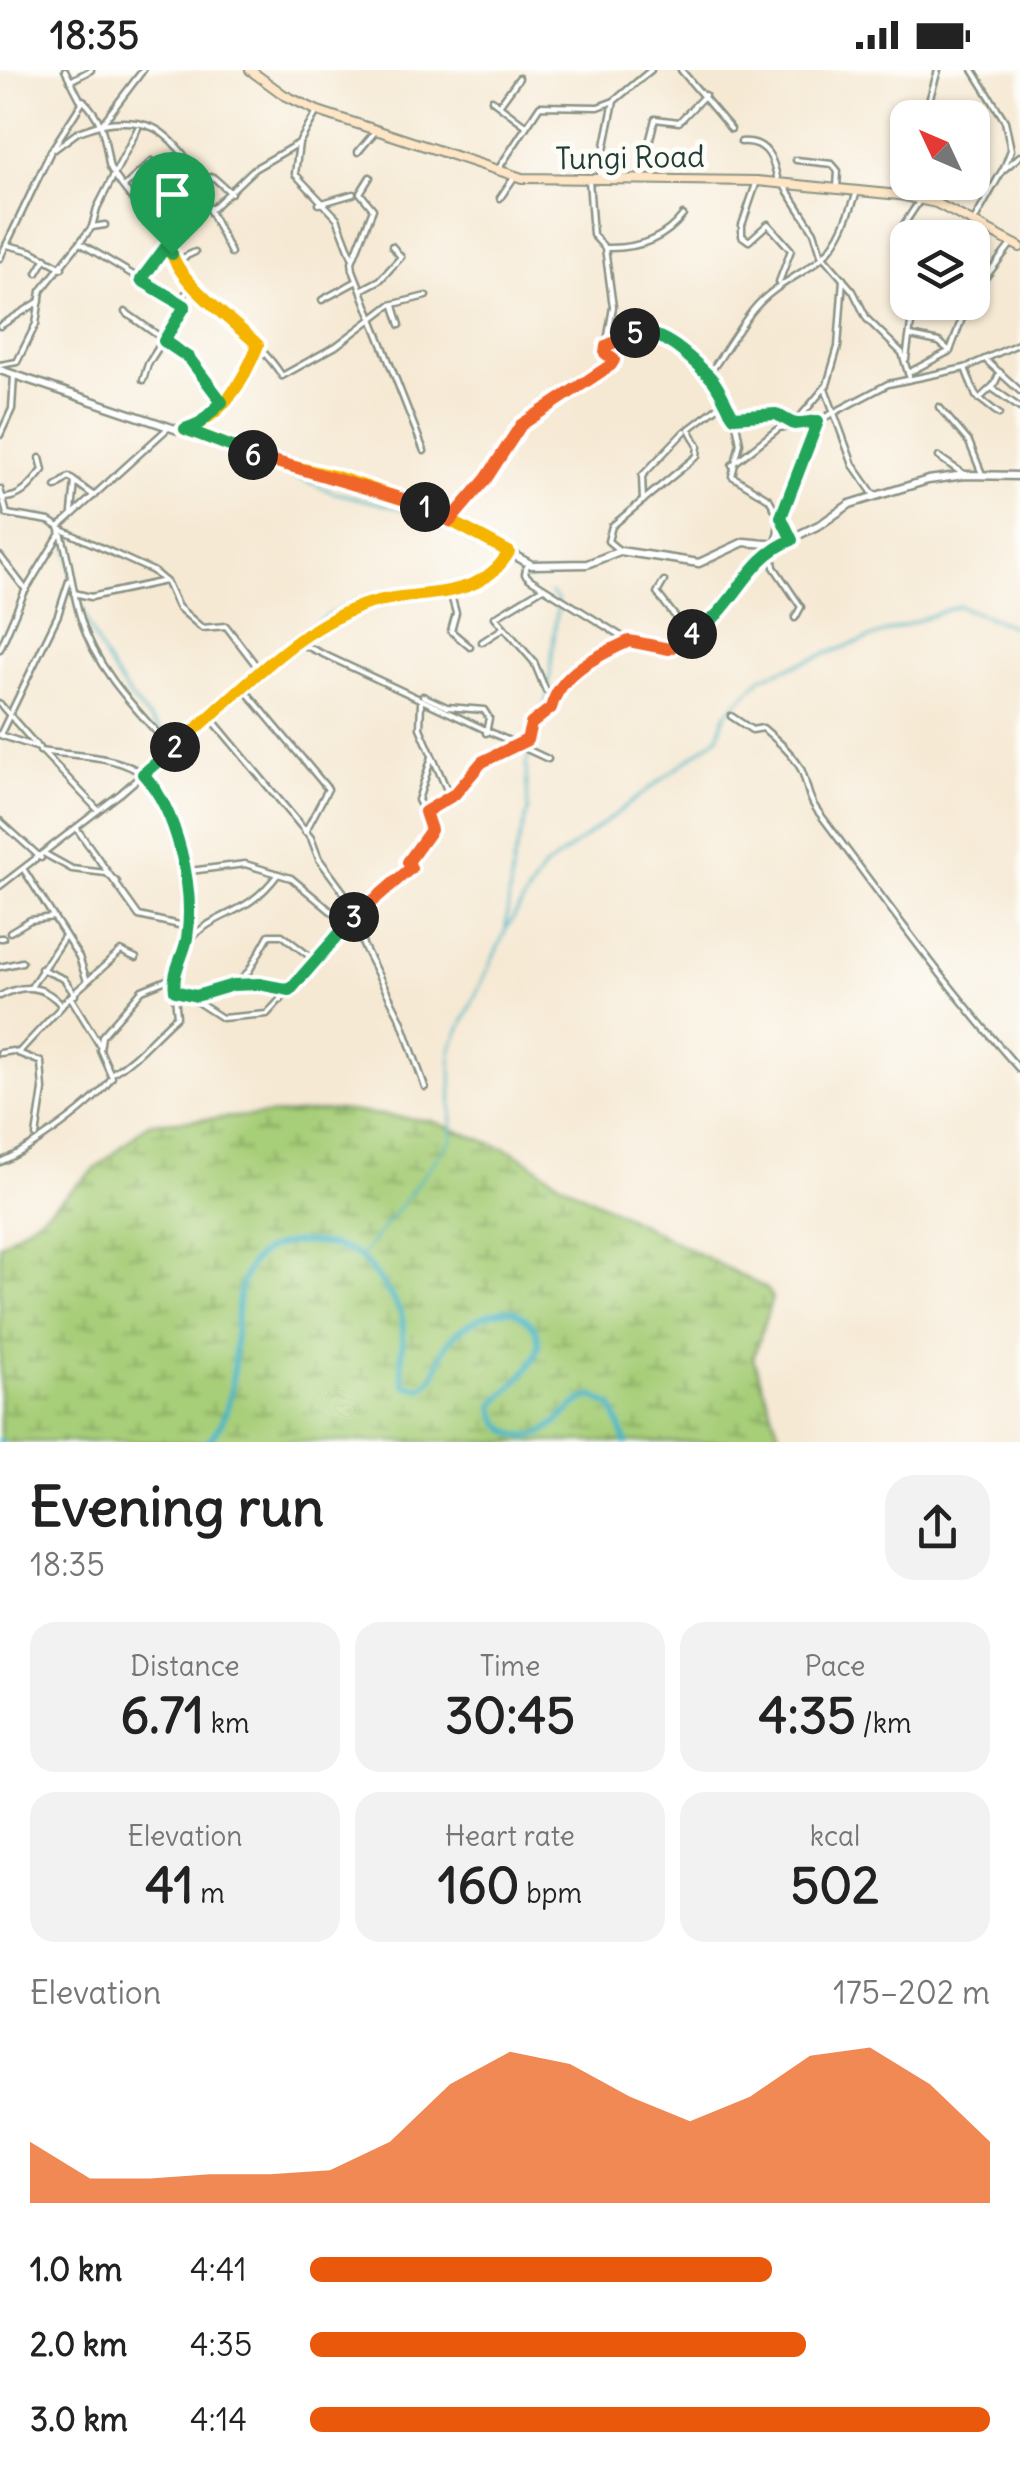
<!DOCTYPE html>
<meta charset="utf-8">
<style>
:root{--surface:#fff;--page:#f2f2f2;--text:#222;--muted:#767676;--accent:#ea580c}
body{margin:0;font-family:Delius,sans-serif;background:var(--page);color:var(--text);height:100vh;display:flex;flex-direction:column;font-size:38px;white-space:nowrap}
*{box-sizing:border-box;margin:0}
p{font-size:32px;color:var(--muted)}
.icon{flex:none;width:55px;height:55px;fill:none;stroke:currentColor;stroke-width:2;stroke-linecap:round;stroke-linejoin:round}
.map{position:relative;height:1372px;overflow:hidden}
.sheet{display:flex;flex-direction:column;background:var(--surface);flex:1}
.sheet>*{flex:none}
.needle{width:65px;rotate:314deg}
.buttons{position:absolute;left:890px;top:30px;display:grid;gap:20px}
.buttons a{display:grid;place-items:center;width:100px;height:100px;border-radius:20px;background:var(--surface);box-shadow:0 2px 8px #0004;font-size:50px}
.pin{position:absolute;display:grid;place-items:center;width:85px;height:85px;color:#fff;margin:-102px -42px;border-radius:50% 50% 50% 0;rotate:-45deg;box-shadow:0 0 10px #0007}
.pin .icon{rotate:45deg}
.km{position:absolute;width:50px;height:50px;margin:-25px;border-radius:50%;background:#222;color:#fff;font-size:28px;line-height:50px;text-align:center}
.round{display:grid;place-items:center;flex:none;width:105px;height:105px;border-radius:30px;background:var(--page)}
.summary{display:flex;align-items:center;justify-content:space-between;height:170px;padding:0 30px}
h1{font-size:55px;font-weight:800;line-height:75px}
.metrics{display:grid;grid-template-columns:repeat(3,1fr);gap:15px;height:170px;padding:10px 30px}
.metrics div{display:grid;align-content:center;border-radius:25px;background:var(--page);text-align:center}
.metrics b{font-size:50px;font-weight:800}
.metrics small{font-size:28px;font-weight:400}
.metrics p{font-size:28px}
.chart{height:280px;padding:20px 30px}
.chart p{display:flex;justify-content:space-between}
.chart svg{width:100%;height:180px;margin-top:10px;fill:var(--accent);opacity:.7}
ul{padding:0 30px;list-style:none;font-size:32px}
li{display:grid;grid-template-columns:160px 120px 1fr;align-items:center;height:75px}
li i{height:25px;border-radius:12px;background:var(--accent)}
.status{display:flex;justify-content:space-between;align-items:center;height:70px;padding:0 50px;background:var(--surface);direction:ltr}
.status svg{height:28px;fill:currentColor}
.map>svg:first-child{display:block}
</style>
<div class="status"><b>18:35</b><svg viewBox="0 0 49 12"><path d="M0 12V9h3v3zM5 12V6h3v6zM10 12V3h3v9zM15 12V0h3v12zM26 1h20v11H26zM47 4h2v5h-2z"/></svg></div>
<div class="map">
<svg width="1020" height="1372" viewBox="0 0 1020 1372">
<defs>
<pattern id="wetland-marsh" width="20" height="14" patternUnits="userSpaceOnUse" patternTransform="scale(2.5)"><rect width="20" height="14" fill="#a7ce78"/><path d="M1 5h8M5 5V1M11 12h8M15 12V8" fill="none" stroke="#87a863"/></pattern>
</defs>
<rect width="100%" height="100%" fill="#fdfcf7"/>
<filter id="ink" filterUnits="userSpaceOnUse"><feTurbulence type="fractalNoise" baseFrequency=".01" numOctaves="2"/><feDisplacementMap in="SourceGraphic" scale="20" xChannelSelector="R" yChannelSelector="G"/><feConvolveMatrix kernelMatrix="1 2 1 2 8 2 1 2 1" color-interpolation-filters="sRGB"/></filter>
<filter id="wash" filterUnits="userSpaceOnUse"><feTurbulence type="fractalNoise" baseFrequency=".0048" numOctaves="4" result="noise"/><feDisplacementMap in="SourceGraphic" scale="40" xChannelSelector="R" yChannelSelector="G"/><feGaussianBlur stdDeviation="2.25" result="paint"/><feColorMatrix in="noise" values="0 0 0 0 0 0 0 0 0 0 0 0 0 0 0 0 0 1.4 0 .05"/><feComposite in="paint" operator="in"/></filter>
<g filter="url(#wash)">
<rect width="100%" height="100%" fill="#f6e9d4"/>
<polygon fill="url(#wetland-marsh)" stroke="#638656" stroke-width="2.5" points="339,1040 431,1051 514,1082 561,1113 767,1219 772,1228 753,1288 780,1365 791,1372 0,1372 0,1175 46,1142 149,1053"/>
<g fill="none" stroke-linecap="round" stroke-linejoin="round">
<g stroke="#48b6c4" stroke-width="2.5">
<polyline points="252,388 332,422 420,443 530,511"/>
<path d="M34,446L52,448L63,455C69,475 70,495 75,515C90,572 126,633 173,670C254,621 315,513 422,522"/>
<polyline points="434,523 456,520"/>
<polyline points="507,858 543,799 718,667 725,645 762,607 958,536 1020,559"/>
<polyline points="361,1187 452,1068 451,978 505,862 513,793 528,740 526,695 548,624 558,530 550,523"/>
</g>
<g stroke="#48b6c4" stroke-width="6">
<polyline points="0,1371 1,1372"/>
<path d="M207,1372C268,1313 189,1161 315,1173C329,1174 346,1178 358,1186C367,1192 401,1237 402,1247C406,1270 397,1292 405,1315L421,1319C438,1307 436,1297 444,1279C456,1256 486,1242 511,1240C570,1268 519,1308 494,1335C495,1358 518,1372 540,1364C560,1355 569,1334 592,1326L612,1337L626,1372"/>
</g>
</g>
</g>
<g filter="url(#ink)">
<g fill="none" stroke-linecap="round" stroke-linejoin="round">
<g stroke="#8a9384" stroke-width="9">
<g id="minor">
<polyline points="681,0 731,59"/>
<polyline points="973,0 1005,51 1011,80 1004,98"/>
<polyline points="70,11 91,0"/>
<path d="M83,30C104,51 104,66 109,94C110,103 152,155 162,160L186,137L213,138L254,99L299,73L316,43"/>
<polyline points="492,30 525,55"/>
<polyline points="500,34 519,8"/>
<polyline points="924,48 938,0"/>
<path d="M102,54C118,51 138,51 154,58C176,69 209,111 200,135"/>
<path d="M741,72C768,70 774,90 778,112"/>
<polyline points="299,73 295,104 337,148 352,187"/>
<polyline points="55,79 78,62 102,54 143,0"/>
<polyline points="358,82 374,63"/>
<polyline points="796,90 832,94 838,101 837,118"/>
<polyline points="499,98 540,36 598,37 614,31"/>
<polyline points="370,107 360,123 373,139 352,192 353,200 424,381"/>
<polyline points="640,109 655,49 679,52 705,25"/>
<polyline points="199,110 213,107 231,123"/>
<path d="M589,110L593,165L605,178C637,179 664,170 683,145"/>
<polyline points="598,110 614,31 651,0"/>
<polyline points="757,111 742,155 742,166 749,171 768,154 791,180 779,212"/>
<polyline points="125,116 152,91 171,109"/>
<polyline points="785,117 814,162 821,184 853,221 867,249 902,283 909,306"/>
<polyline points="500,128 515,106"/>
<polyline points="920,128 922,112"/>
<polyline points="136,129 179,105 200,112"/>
<polyline points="319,134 353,124"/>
<polyline points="209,139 231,183"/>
<polyline points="974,151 1002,101 1020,86"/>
<polyline points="92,157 97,138 138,58"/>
<polyline points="80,173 185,236 148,294 143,310"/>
<polyline points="908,173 899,162 918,133"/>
<polyline points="7,175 31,181 62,198"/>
<polyline points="972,178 985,162"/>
<polyline points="0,188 51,81 82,33 65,0"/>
<polyline points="908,188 908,207"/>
<path d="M174,190C193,230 256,263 282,306L336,276L390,235L426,226"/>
<polyline points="37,203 46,188"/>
<polyline points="141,210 162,179 170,181 176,191 195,182"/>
<polyline points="361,220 380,210 401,187 392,176"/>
<polyline points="972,225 1012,173"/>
<polyline points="322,230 357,211"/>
<polyline points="179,232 194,213"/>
<polyline points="394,236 400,255"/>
<polyline points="125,242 187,286 206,316 222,331 222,337"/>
<polyline points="0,256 40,231"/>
<polyline points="911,266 939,272 950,281"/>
<path d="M606,276C657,242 669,281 708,305"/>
<polyline points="906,289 914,232"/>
<polyline points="987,291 1020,321"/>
<polyline points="0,295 17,292 36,254 41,221 92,157 105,155"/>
<polyline points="965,298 976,326 999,344"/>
<polyline points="908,303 950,281 968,232"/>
<polyline points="992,318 1020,338"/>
<polyline points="826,321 853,395 874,425"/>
<polyline points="979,329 994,315 1000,302"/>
<polyline points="939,337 969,372 982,404"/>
<polyline points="735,348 740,373 732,406 769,429 792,469"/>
<polyline points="795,353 827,315 838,277 843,209"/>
<path d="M794,354L776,344L734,347L709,304C723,285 740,256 753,240C771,218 793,209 814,194C839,176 847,149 857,122"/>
<path d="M185,359C223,346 244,310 258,275"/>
<polyline points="0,365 12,339 14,305"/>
<polyline points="939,387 965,405"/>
<polyline points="732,395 779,358 818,351 888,314 965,298 1020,273"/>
<polyline points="56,417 69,407 94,426"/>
<path d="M0,419L7,444L49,451L59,457C70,487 71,519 81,549C96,600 137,640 171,678"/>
<path d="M2,428C22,429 31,414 43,400L40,388"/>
<polyline points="643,431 642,406 685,361"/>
<polyline points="72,442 75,412"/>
<polyline points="451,451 486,409 521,355 614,292 605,283 613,237 605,178"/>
<polyline points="60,456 167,359"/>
<polyline points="60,459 153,501 167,513 178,537 202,558 226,556 262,603"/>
<path d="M776,475C779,433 800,391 817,353"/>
<polyline points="620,481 608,471 612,456 697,386 698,376 689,359 723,333"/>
<polyline points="772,483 774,497 801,537 795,548"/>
<polyline points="0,486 26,520"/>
<polyline points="527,494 525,504 530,509 629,571 669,579 716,550 742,508 777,476"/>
<polyline points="664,511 657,523 688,563"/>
<polyline points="543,518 495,547 534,592 546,621"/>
<polyline points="450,522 456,543 451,561 470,577"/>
<polyline points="74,523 91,527 165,511"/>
<polyline points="295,571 548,689"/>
<polyline points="482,572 502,559"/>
<polyline points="0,579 24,523 61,462"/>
<polyline points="244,619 328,719 305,762"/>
<polyline points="423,626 447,637 484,640 489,648 486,663"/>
<polyline points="421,632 420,658 450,727"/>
<polyline points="0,634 36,675"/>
<path d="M731,646L752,660L763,658C776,669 798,688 803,704C808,718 808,728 817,740C883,828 946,917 1020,1000"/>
<polyline points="211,648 311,768 319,789 359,843"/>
<path d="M521,675L530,666L531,654L551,638C559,603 597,586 629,571"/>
<polyline points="39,678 0,665 58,545 69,511"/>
<polyline points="43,682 98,740"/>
<polyline points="425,742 455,724 482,692 515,675"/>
<polyline points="0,751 41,788"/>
<polyline points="77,759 139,846 188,857"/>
<polyline points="45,784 72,799 106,803 117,812"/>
<polyline points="24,800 79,887 87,911"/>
<polyline points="182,802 245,794 291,808 362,867"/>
<polyline points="0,816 121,723 304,564 385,529 474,515 502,493 509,482"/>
<polyline points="358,846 363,875 401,950 425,1017"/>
<path d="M345,852C368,838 393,818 411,798L408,793L432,756L418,730L432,687"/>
<polyline points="10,862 30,850 54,847"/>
<polyline points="0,868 3,868"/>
<path d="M187,871C220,839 246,847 278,804"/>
<polyline points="0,897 22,892"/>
<polyline points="41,899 64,909 75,925"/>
<polyline points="235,915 249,901 269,865 282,865 313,889"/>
<polyline points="31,917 64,867"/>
<path d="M175,921C210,938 244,899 278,919L281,930"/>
<path d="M0,926C23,914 44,914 62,936L18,983"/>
<polyline points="188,926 222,948 267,944 347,855"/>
<polyline points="71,928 99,974"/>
<polyline points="61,935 121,881 136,888"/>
<polyline points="0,983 13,981 41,992 43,1020 36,1066"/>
<path d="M111,1004C138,988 154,966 177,946L173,906"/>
<path d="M0,1092C29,1080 96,1034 112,1007L100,980L102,966L142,920L169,909C201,865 189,729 138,701C108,684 73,686 40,681"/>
</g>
</g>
<g stroke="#8a9384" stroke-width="11">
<polyline id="tertiary" points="0,300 270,391 420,434 532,495 587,494 620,481 699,493 744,472 778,475 821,454 850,434 928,410 965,405 1020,406"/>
</g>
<g stroke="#8a9384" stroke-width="12">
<polyline id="secondary" points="250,0 284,25 318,41 522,108 757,111 899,125 936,133 1020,177"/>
</g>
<use href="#minor" stroke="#fff" stroke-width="4"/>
<use href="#tertiary" stroke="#fff" stroke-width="6"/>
<use href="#secondary" stroke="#fde5c5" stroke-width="8"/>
</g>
</g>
<g fill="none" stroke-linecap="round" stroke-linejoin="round" filter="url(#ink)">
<g stroke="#fff" stroke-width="20">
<path id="split-1" d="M172,184C182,215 233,251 258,275C244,310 223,347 185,359L270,391L334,406L425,437"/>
</g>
<g stroke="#fff" stroke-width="20">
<path id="split-2" d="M175,677C236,627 290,562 364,535C415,517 477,536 509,482L425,437"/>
</g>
<g stroke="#fff" stroke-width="20">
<path id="split-3" d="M175,677L143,704C177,740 195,818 187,868C183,889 172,900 175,921L196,926L233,915L259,914L290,920L354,847"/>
</g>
<g stroke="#fff" stroke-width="20">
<path id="split-4" d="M354,847L411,798L408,792L431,760L425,742L455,724L482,692L527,670L531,654L551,638C560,603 597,586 629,571L669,579L692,564"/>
</g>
<g stroke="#fff" stroke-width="20">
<path id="split-5" d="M635,263C661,258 692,289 709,306C720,316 725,335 734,347L776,344L794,354L818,351L781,447L792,470C745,488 735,541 692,564"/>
</g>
<g stroke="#fff" stroke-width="20">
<polyline id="split-6" points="253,385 420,434 450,451 486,409 521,355 611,295 614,290 605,283 606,276 635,263"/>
</g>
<g stroke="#fff" stroke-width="20">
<polyline id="split-7" points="172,184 165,178 141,210 185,236 164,271 189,288 222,332 200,353 185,359 253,385"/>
</g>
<use href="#split-1" stroke="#f5b400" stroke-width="12"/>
<use href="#split-2" stroke="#f5b400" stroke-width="12"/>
<use href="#split-3" stroke="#22a559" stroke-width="12"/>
<use href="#split-4" stroke="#f0652b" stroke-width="12"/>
<use href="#split-5" stroke="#22a559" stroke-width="12"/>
<use href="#split-6" stroke="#f0652b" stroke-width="12"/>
<use href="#split-7" stroke="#22a559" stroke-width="12"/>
</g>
<g text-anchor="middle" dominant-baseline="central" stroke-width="10" stroke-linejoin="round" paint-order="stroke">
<g font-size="30" fill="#1f3d34" stroke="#fdfcf7">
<text transform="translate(630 87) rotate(-1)">Tungi Road</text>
</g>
</g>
</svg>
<div class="buttons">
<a><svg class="needle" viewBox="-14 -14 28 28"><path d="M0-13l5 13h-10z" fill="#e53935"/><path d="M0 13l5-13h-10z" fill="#767676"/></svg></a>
<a><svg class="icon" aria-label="layers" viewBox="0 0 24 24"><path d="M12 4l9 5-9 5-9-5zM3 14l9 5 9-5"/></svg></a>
</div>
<div class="pin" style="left:172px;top:184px;background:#1e9e55"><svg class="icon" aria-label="arrive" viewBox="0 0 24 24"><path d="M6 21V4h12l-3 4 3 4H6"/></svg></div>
<b class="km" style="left:425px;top:437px">1</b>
<b class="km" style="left:175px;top:677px">2</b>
<b class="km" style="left:354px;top:847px">3</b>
<b class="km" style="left:692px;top:564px">4</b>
<b class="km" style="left:635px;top:263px">5</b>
<b class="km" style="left:253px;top:385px">6</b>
</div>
<section class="sheet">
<div class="summary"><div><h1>Evening run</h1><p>18:35</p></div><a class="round"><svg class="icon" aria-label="share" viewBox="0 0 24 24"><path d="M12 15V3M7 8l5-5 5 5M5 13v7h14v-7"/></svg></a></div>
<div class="metrics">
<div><p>Distance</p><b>6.71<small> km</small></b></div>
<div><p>Time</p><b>30:45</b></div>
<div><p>Pace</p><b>4:35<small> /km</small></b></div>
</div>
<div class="metrics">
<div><p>Elevation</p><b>41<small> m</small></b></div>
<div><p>Heart rate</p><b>160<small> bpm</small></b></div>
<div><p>kcal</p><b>502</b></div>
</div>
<div class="chart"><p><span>Elevation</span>175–202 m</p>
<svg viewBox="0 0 160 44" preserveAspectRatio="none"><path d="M0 44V29L10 38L20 38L30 37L40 37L50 36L60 29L70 15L80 7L90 10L100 18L110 24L120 18L130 8L140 6L150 15L160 29V44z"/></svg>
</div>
<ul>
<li><b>1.0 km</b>4:41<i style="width:68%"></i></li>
<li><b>2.0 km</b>4:35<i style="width:73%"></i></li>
<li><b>3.0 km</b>4:14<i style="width:100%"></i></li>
</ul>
</section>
